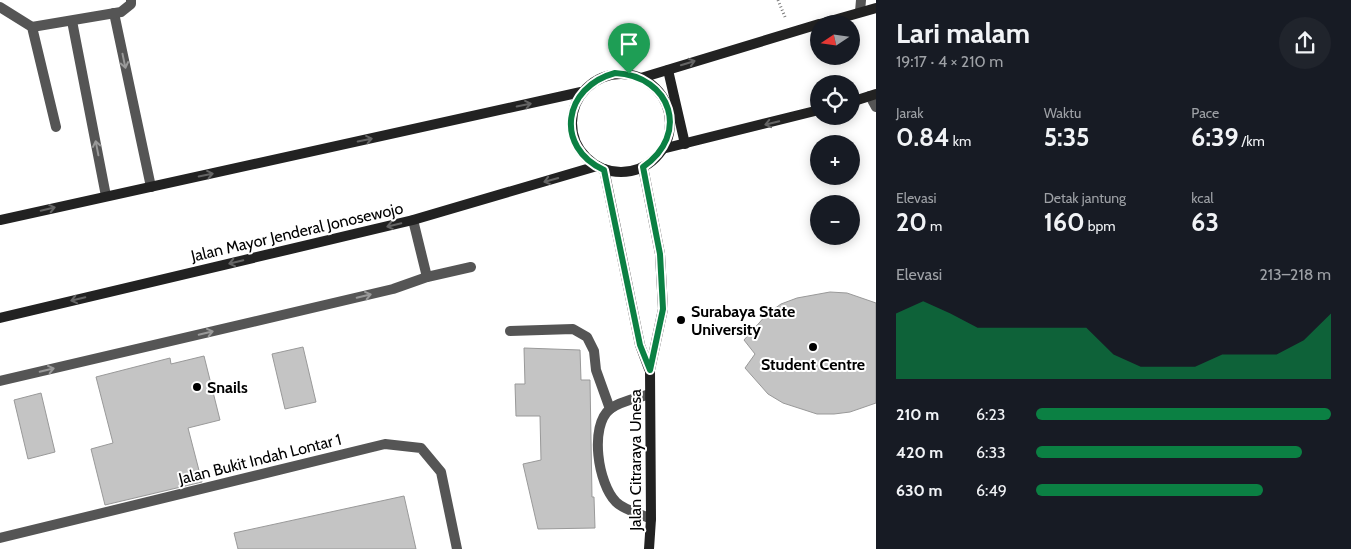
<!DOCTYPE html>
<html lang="id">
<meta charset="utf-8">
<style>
:root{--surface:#171b24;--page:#20242c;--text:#f1f3f6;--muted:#9ea1a6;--accent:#0b8043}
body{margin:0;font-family:Cabin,sans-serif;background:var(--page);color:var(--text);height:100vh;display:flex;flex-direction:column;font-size:19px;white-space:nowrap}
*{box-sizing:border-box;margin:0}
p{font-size:16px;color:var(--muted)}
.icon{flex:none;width:28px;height:28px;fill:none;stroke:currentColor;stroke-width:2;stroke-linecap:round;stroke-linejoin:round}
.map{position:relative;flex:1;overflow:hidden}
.panel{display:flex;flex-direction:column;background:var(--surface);width:475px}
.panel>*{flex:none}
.needle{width:32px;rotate:257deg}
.tools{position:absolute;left:810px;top:15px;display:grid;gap:10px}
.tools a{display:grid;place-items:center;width:50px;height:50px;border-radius:50%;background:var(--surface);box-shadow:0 2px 12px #0003;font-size:25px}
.pin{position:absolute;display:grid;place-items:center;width:42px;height:42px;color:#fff;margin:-51px -21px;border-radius:50% 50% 50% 0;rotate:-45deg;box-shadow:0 0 5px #0007}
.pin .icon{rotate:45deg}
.round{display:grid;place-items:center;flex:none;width:52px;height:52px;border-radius:26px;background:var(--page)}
.headline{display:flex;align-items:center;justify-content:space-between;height:85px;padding:0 20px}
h1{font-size:28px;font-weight:800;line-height:38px}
.stats{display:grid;grid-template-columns:repeat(3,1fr);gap:8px;height:85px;padding:5px 20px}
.stats div{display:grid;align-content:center}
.stats b{font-size:25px;font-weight:800}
.stats small{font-size:14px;font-weight:400}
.stats p{font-size:14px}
.chart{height:140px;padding:10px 20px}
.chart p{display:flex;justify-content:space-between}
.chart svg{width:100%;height:90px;margin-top:5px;fill:var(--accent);opacity:.7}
ul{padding:0 20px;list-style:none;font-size:16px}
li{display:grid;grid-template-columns:80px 60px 1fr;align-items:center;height:38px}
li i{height:12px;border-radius:6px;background:var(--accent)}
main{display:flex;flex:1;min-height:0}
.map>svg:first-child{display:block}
</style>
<main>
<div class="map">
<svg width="876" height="549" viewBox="0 0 876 549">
<rect width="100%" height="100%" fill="#fff"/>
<g fill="#c4c4c4" stroke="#999">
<polygon points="830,292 847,293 876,303 876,403 850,412 834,414 817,414 783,403 768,394 745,368 755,354 744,340 767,314 781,304 797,298"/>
<polygon points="303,347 316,402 285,409 272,354"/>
<polygon points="524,348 580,350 581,380 590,380 592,497 594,497 595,528 538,529 523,464 541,460 540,416 516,416 515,384 525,384"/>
<polygon points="204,356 220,420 188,428 202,482 105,505 91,449 113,443 96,377 170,358 171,364"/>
<polygon points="41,393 55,452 28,459 14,400"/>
<polygon points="404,496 416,549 238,549 234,533"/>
</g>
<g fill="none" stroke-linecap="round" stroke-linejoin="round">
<polyline stroke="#777" stroke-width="3" stroke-dasharray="1 2.5" stroke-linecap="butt" points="778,0 785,17"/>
<g stroke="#555" stroke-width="10">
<polyline points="0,7 32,27 56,127"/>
<polyline points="114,13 151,187"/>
<polyline points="72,21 106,196"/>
<polyline points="32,27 121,12 131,4 131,0"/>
<polyline points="870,96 876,107"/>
<polyline points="413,220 427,277"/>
<polyline points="510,331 573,329 587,337 594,351 596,370 610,409"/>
<polyline points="0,381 393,289 427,277 471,267"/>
<path d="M650,394C638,398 620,401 610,409C589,426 598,484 616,502C624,510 641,514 651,519"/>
</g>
<g stroke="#555" stroke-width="10">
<polyline points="860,12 861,0"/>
<polyline points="0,538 385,444 421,448 441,472 457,549"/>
</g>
<g stroke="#222" stroke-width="10">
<polyline points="820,24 876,8"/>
<polyline points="668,70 685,144"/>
<circle cx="621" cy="123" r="49"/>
<polyline points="641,78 819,24"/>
<polyline points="851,102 876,94"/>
<polyline points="662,149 819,110"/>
<polyline points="643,167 660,254 663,309 650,370 651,519 649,549"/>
<polyline points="604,169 640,345 649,369"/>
<polyline points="0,220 581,92"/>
<polyline points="0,318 413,220 597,166"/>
</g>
</g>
<defs><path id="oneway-shaft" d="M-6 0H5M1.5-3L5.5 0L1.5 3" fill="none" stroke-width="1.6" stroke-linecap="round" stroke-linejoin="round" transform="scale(1.25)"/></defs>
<g stroke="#999">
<use href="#oneway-shaft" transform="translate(124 61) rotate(78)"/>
<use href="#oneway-shaft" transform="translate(97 148) rotate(-101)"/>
<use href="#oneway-shaft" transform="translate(364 296) rotate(-13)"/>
<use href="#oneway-shaft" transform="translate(206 333) rotate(-13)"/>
<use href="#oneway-shaft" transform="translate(47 370) rotate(-13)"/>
</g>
<g stroke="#646464">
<use href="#oneway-shaft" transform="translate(688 63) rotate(-17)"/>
<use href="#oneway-shaft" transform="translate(524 105) rotate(-12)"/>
<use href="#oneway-shaft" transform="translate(772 123) rotate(166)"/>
<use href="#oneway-shaft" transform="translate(365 140) rotate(-12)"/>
<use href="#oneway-shaft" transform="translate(206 175) rotate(-12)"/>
<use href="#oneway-shaft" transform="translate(551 180) rotate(164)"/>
<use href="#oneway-shaft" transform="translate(48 209) rotate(-13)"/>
<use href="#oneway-shaft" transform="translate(394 225) rotate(167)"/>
<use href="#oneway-shaft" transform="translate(236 262) rotate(167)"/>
<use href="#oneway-shaft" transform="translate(78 299) rotate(167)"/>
</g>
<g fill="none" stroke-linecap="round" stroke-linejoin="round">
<g stroke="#fff" stroke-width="10">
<path id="route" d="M615,73C672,76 690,135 643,167L660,254L663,309L650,370L640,345L604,170C554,147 563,87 615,73Z"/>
</g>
<use href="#route" stroke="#0b8043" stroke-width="6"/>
</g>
<g fill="#000" stroke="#fff" stroke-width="2">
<circle cx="681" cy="320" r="5"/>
<circle cx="813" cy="347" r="5"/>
<circle cx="197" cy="387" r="5"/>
</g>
<g text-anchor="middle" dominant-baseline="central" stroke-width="4" stroke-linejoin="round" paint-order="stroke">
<g font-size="16" fill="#000" stroke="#fff">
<text transform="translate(297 232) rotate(-13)">Jalan Mayor Jenderal Jonosewojo</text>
<text transform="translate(260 459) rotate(-14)">Jalan Bukit Indah Lontar 1</text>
<text transform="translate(635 460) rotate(-90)">Jalan Citraraya Unesa</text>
</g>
<g font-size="16" font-weight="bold" fill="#000" stroke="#fff" text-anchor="start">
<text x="691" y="311">Surabaya State<tspan x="691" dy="18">University</tspan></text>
<text x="813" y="364" text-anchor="middle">Student Centre</text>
<text x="207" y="387">Snails</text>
</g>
</g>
</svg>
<div class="tools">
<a><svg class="needle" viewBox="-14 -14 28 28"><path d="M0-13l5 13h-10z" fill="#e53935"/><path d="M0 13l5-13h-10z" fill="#9ea1a6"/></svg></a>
<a><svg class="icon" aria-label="locate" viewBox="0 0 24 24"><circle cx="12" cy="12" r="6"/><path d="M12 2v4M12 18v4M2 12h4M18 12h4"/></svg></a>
<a>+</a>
<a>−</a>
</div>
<div class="pin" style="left:629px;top:74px;background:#1e9e55"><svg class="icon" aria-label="arrive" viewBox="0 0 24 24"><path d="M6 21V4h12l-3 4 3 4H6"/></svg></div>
</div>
<section class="panel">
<div class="headline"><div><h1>Lari malam</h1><p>19:17 · 4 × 210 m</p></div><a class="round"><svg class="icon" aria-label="share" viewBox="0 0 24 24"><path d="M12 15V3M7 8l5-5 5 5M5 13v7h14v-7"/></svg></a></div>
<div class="stats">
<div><p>Jarak</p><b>0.84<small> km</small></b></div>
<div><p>Waktu</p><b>5:35</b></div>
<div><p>Pace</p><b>6:39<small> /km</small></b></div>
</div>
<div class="stats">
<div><p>Elevasi</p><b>20<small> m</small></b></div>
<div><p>Detak jantung</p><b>160<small> bpm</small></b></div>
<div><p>kcal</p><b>63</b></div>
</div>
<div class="chart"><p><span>Elevasi</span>213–218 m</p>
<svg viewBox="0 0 160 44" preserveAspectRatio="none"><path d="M0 44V12L10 6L20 12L30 19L40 19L50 19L60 19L70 19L80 32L90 38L100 38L110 38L120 32L130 32L140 32L150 25L160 12V44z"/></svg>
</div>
<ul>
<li><b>210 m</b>6:23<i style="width:100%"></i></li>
<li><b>420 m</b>6:33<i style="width:90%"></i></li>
<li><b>630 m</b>6:49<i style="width:77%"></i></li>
</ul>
</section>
</main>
